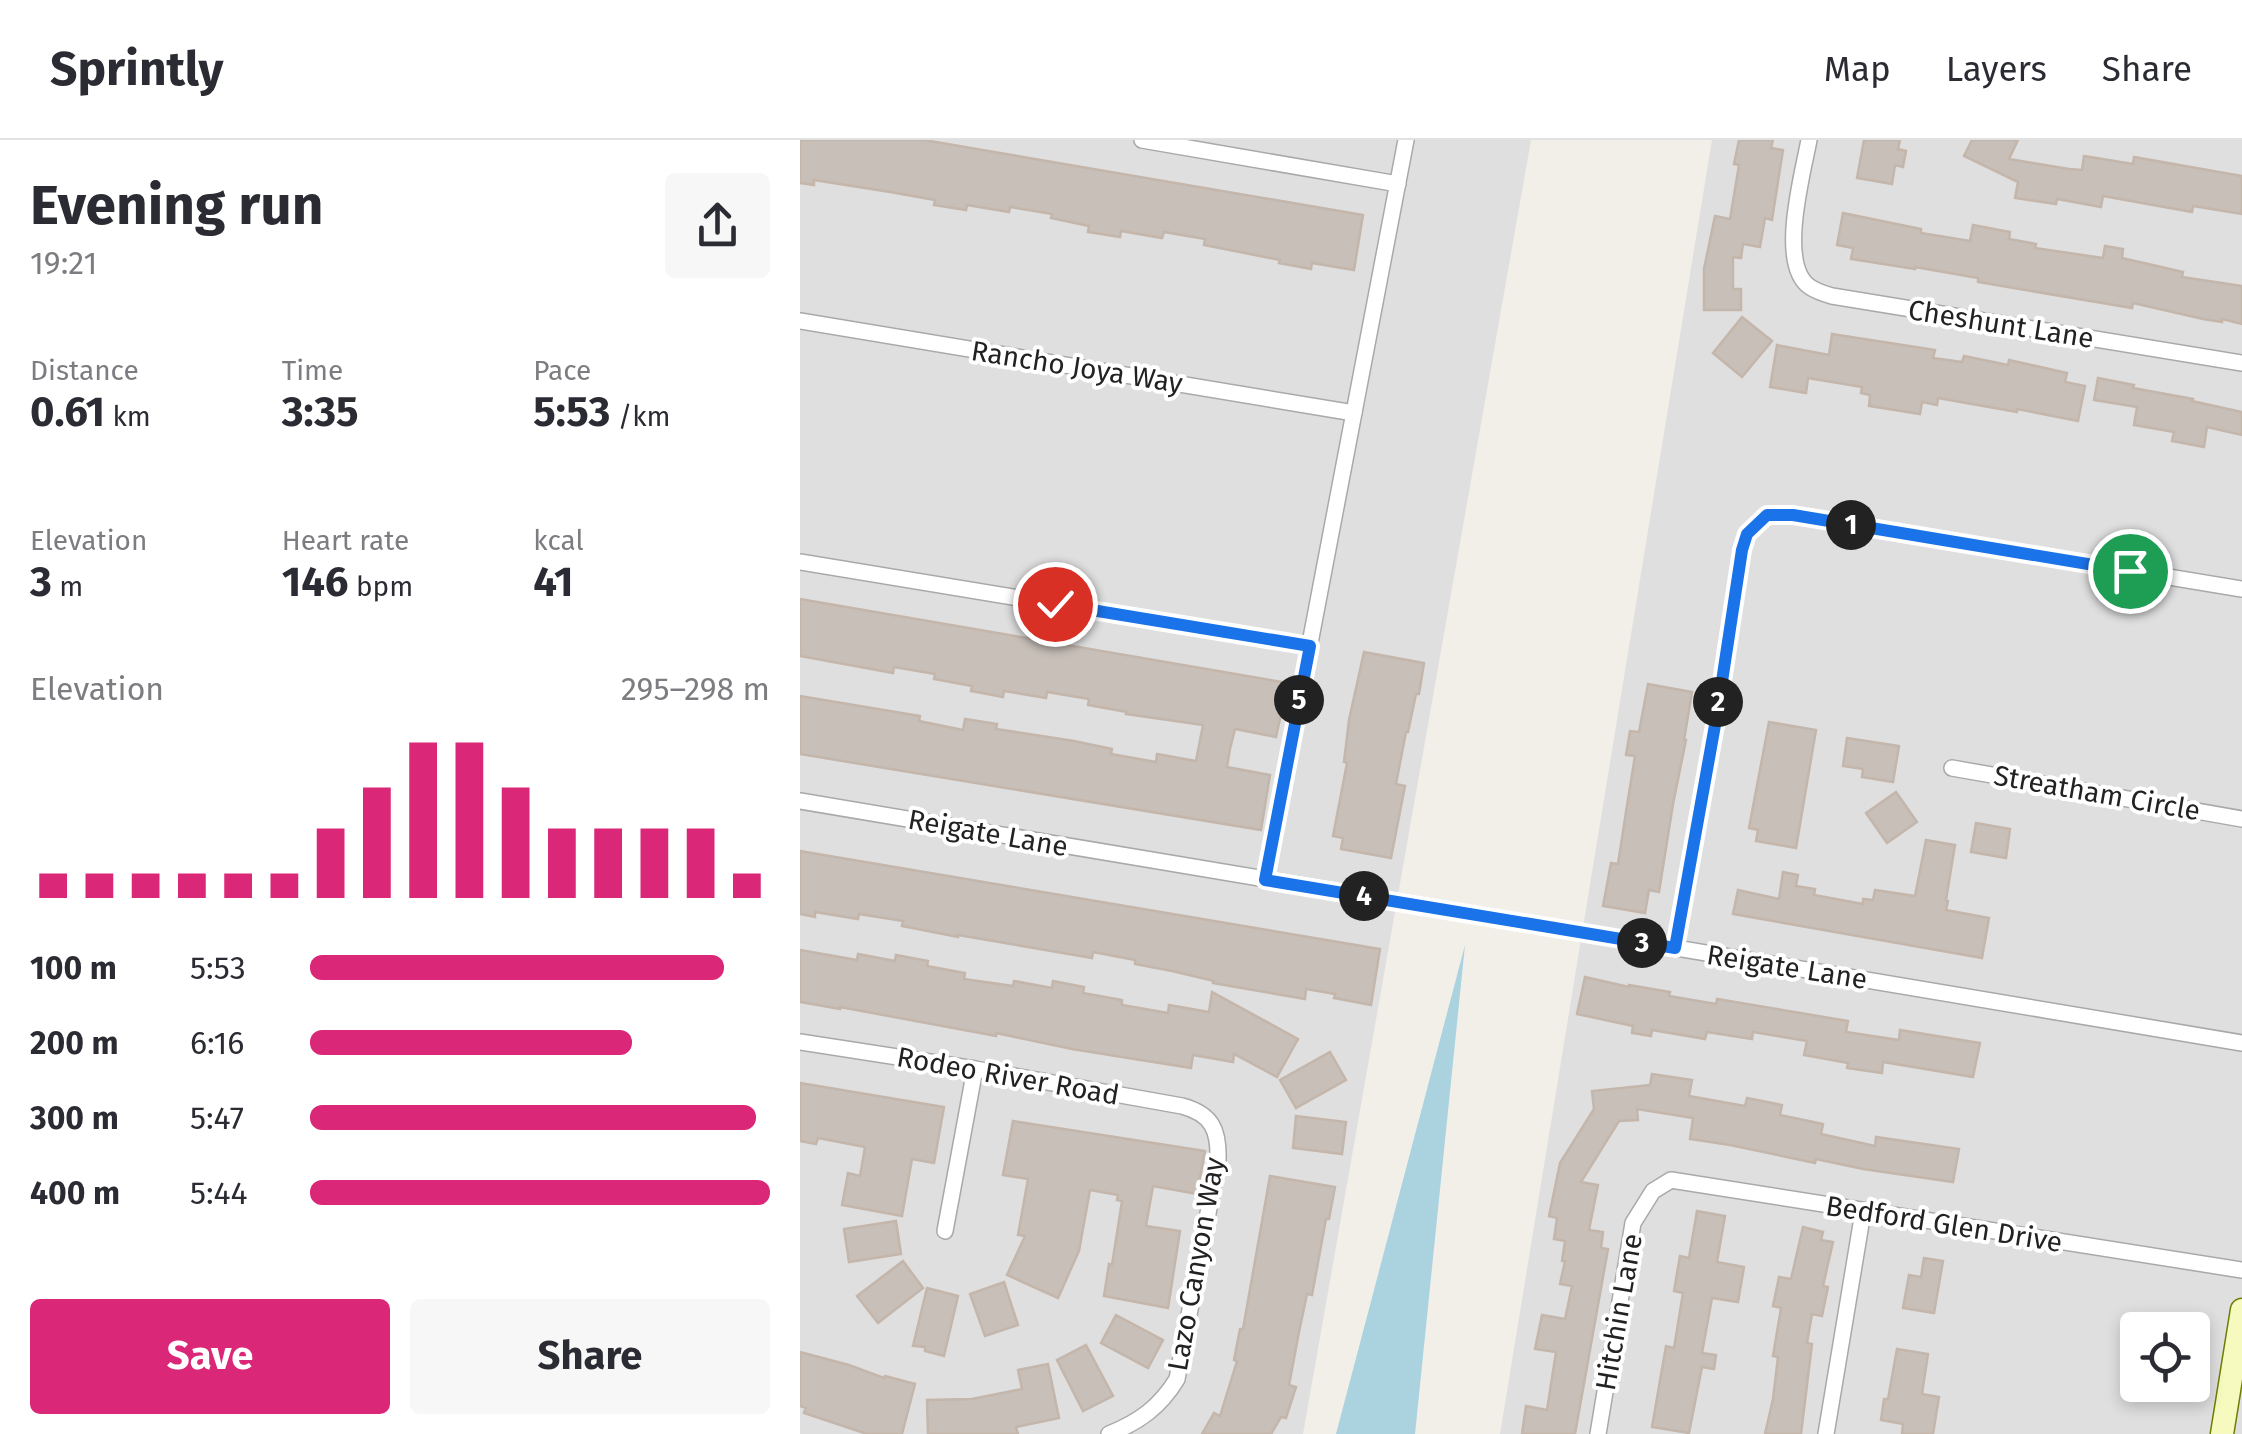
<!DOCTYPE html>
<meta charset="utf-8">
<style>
:root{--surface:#fff;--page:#f7f7f7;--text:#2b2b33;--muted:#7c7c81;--line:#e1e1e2;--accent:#db2777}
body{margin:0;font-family:"Fira Sans",sans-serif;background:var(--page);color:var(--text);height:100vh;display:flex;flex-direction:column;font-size:38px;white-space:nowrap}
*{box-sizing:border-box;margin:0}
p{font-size:32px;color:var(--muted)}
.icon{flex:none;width:55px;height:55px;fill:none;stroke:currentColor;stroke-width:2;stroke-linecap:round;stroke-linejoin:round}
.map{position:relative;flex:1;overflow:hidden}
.drawer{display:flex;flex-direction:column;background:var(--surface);width:800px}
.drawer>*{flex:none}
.buttons{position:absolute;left:1320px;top:1172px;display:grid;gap:20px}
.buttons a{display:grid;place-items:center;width:90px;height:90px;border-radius:10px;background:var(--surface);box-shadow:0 5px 15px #0003;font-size:50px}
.pin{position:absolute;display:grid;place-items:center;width:85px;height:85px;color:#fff;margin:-42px;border:5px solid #fff;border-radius:50%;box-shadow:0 2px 10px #0007}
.km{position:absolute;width:50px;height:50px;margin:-25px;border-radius:50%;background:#222;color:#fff;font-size:28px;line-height:50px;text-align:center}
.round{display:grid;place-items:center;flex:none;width:105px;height:105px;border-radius:10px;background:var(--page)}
.summary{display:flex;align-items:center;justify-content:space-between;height:170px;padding:0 30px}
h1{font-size:55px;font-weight:700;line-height:75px}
.metrics{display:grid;grid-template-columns:repeat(3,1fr);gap:15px;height:170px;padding:10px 30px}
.metrics div{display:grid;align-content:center}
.metrics b{font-size:42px;font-weight:700}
.metrics small{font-size:28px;font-weight:400}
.metrics p{font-size:28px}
.chart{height:280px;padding:20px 30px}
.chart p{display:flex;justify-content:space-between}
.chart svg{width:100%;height:180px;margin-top:10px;stroke:var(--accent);stroke-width:6}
.button{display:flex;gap:20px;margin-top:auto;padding:20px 30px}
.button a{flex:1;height:115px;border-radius:10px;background:var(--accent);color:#fff;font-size:40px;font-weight:700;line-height:115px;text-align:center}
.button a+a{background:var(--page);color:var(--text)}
ul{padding:0 30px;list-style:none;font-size:32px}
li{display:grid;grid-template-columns:160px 120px 1fr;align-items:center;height:75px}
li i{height:25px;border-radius:12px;background:var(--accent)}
header{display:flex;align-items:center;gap:60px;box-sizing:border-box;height:140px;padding:0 50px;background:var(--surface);border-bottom:2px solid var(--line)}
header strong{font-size:48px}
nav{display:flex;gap:55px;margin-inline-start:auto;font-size:35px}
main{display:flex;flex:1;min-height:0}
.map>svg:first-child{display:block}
</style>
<header>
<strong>Sprintly</strong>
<nav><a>Map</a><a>Layers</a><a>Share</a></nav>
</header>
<main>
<section class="drawer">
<div class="summary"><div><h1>Evening run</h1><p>19:21</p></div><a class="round"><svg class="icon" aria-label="share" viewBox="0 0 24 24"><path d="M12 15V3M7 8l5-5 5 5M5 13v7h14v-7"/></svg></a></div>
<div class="metrics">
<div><p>Distance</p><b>0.61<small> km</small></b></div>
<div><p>Time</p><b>3:35</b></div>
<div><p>Pace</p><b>5:53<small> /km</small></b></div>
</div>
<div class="metrics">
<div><p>Elevation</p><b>3<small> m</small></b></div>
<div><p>Heart rate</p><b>146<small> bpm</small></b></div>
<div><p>kcal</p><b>41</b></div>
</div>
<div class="chart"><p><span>Elevation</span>295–298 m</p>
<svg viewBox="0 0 160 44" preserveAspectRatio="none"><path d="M5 44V38M15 44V38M25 44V38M35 44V38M45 44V38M55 44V38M65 44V27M75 44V17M85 44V6M95 44V6M105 44V17M115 44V27M125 44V27M135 44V27M145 44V27M155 44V38"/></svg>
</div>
<ul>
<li><b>100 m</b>5:53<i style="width:90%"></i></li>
<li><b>200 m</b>6:16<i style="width:70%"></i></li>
<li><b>300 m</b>5:47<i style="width:97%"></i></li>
<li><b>400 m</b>5:44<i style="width:100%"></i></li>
</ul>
<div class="button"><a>Save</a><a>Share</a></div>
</section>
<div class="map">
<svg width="1442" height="1294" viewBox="0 0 1442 1294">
<rect width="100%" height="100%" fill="#f2efe9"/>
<g fill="#e0dfdf" fill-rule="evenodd">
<polygon points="0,0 731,0 503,1294 0,1294"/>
<path d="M912,0H1442V1294H700ZM1338,1190H1392V1245H1338Z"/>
</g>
<polygon fill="#aad3df" points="665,805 615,1294 536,1294"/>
<g fill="#c7bfb8" stroke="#c4b6ab" stroke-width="2.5">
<polygon points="0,0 124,0 563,75 554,130 512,123 511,129 479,123 480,120 404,105 405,99 364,92 362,98 321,91 320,97 288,92 289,86 251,78 252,74 210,67 209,72 167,65 166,70 134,65 135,60 90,52 14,40 14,45 0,43"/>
<polygon points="939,0 973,0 971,8 983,10 972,80 965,78 960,107 943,104 941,118 933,117 933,149 941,149 941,170 904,170 904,129 915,76 930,79 939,25 934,24"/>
<polygon points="1064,0 1100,0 1098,9 1106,11 1103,27 1095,25 1092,44 1057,38"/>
<polygon points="1172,0 1218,0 1209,19 1269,29 1282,30 1284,16 1333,24 1334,17 1442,36 1442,74 1393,66 1392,72 1303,56 1301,67 1257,59 1256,64 1215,58 1218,42 1164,16"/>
<polygon points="1043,73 1121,89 1121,93 1170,101 1173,85 1210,92 1209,99 1236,104 1235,108 1303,118 1305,106 1323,109 1322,118 1383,132 1382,137 1442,146 1442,184 1422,179 1422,182 1403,179 1333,163 1332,168 1178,142 1178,138 1115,127 1115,129 1051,119 1053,108 1037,105"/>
<polygon points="942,177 972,201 942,237 913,213"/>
<polygon points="1032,194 1135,210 1133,218 1162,222 1164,216 1208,225 1209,220 1267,233 1265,242 1285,246 1278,281 1217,269 1217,272 1138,258 1137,265 1122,262 1120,274 1069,266 1070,255 1061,253 1062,247 1008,238 1006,253 970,247 977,205 1029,215"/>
<polygon points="1298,238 1334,245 1333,248 1393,259 1392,261 1442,272 1442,295 1407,287 1404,307 1372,301 1374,292 1334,285 1337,267 1294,260"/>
<polygon points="0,459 488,543 476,597 435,589 430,609 427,627 470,635 461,690 0,614 0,556 120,576 119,581 163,590 165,579 197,584 196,589 274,601 312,609 311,614 356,622 357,614 396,621 403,585 326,574 327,572 288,565 289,559 247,552 246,558 204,551 203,557 171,551 172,546 134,539 135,534 94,527 93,533 0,516"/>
<polygon points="564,512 624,523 619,554 616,554 608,592 606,592 596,644 605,646 591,718 541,709 543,698 533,696 547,623 544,622 549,580"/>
<polygon points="848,544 892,552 884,600 886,600 873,664 859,752 849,750 845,773 803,766 811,723 818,724 826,672 835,616 826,615 830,591 839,592"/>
<polygon points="969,582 1016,590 996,708 956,701 958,690 949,688"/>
<polygon points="1047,598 1099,606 1093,642 1062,637 1063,629 1043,626"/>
<polygon points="1096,652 1117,682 1087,703 1066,673"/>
<polygon points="1176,683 1210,689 1206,718 1171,712"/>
<polygon points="1126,700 1155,705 1146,760 1148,761 1146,770 1189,778 1182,818 933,774 938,750 979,759 983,732 998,735 996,746 1015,749 1014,755 1063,764 1063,759 1073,760 1075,750 1115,756"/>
<polygon points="0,711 580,809 571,865 534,858 535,854 506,849 505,859 413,843 414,841 372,831 335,824 335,820 293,812 292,818 158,795 158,797 102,786 103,781 59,774 58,779 15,772 15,777 0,774"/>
<polygon points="0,810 57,820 58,814 95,821 96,815 128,821 127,826 165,833 164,839 213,846 214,841 252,848 253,841 284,847 283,853 322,860 322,865 368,873 369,865 409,872 412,852 498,899 477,937 434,914 433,922 393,915 391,928 272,909 196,893 196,896 40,867 40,869 0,862"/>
<polygon points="785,837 829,847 829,845 870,852 869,856 916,864 917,859 1048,881 1046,892 1099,900 1100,890 1180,903 1173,937 1083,922 1082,933 1047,928 1048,923 1004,915 1007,901 953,892 952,899 907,892 905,899 852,890 851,896 832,893 833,886 777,874"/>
<polygon points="530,912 546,940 496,968 480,940"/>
<polygon points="852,934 892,940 889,956 945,966 947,958 982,965 980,975 1023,984 1021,994 1075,1006 1076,997 1159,1009 1153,1042 1063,1029 1016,1019 1015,1023 930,1005 890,999 893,978 837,969 838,980 819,981 781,1042 798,1045 789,1090 803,1092 801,1108 808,1109 775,1294 722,1294 726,1266 747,1270 756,1212 735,1209 742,1175 765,1179 772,1146 760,1144 765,1121 762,1121 765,1101 754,1099 757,1078 749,1076 760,1023 794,969 792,951 850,945"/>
<polygon points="0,943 144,967 134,1023 112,1019 102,1076 42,1065 48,1033 60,1036 65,1007 18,998 16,1004 0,1001"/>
<polygon points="496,976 546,982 542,1014 493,1008"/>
<polygon points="213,981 405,1011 397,1054 353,1046 346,1086 380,1091 368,1168 304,1156 309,1124 312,1125 322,1061 317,1060 318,1055 290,1050 279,1111 258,1158 207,1135 225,1096 218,1095 228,1039 203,1035"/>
<polygon points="470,1036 535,1047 529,1079 526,1079 512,1155 507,1154 499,1192 489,1245 496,1247 486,1278 481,1277 471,1294 402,1294 414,1273 420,1276 437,1221 434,1220 440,1189 443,1189"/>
<polygon points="897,1071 925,1076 917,1122 944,1127 938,1162 912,1158 902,1213 916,1215 914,1229 902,1227 889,1293 852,1287 866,1206 874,1208 883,1153 874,1151 880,1116 889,1118"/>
<polygon points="96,1081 101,1114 49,1122 44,1089"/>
<polygon points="1003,1087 1023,1092 1021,1100 1033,1102 1023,1146 1028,1147 1022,1176 1012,1174 1007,1203 1012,1204 1001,1294 965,1294 973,1259 978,1217 973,1216 981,1168 973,1166 979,1137 991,1139"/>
<polygon points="1124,1118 1143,1121 1134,1173 1103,1168 1109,1135 1121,1137"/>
<polygon points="103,1121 123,1148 78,1183 57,1156"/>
<polygon points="204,1142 218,1185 185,1196 170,1154"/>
<polygon points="127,1148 158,1156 144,1216 125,1211 125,1207 113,1206"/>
<polygon points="316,1175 363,1200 348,1228 301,1203"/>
<polygon points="286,1205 313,1256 283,1271 257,1220"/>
<polygon points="1097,1209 1128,1214 1122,1254 1139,1257 1133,1294 1102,1294 1103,1284 1081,1280 1084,1259 1088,1259"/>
<polygon points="0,1212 49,1225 84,1238 85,1236 115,1244 102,1294 67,1294 4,1273 6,1268 0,1266"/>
<polygon points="248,1224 259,1278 216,1287 218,1294 128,1294 127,1260 172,1259 222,1249 218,1230"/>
</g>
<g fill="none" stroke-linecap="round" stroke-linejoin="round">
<g stroke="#a9a9a9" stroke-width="18">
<g id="minor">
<polyline points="342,0 598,44"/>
<path d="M1009,0C1003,33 977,125 1010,147C1016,151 1025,154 1032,156L1442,223"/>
<polyline points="0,181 554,273"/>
<polyline points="0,422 509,506"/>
<polyline points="1152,628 1442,679"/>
<polyline points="0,661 1442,903"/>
<polyline points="465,739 606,0"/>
<polyline points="875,809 917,574 942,410 947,394 967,375 993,375 1442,449"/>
<path d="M0,902L175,929L382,966C412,974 419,990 418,1020L377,1239C360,1267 339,1282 309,1294"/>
<polyline points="145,1091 175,929"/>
<polyline points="798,1294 833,1083 853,1051 871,1040 1442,1130"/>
<polyline points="1026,1294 1063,1072"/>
</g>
</g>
<g stroke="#707d05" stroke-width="25">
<polyline id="secondary" points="1422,1294 1442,1170"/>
</g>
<use href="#minor" stroke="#fff" stroke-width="15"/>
<use href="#secondary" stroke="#f7fabf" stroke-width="22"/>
</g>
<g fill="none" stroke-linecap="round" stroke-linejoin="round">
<g stroke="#fff" stroke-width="20">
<polyline id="route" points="255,464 510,506 465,740 875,808 917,574 942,410 947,394 967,375 993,375 1330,431"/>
</g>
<use href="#route" stroke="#1a73e8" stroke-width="12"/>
</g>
<g text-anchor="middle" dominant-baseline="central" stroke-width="8" stroke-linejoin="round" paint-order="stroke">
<g font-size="28" fill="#222" stroke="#fff">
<text transform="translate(1201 184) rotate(9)">Cheshunt Lane</text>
<text transform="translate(277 227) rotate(9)">Rancho Joya Way</text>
<text transform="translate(1297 653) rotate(10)">Streatham Circle</text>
<text transform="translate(188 693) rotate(10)">Reigate Lane</text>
<text transform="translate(987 827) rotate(9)">Reigate Lane</text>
<text transform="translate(208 936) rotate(10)">Rodeo River Road</text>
<text transform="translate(1144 1084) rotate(9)">Bedford Glen Drive</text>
<text transform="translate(396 1124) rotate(-80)">Lazo Canyon Way</text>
<text transform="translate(819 1172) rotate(-80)">Hitchin Lane</text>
</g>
</g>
</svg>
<div class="buttons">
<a><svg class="icon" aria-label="locate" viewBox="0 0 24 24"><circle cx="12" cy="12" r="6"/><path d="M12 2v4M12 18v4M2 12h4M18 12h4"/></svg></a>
</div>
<div class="pin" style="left:1330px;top:431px;background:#1e9e55"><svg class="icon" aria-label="arrive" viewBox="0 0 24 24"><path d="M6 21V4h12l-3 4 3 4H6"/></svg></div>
<div class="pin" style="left:255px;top:464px;background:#d93025"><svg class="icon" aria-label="check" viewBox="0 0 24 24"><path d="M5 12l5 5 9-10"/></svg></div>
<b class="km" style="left:1051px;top:385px">1</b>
<b class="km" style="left:918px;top:562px">2</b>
<b class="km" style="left:842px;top:803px">3</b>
<b class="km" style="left:564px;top:756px">4</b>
<b class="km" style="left:499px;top:560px">5</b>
</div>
</main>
